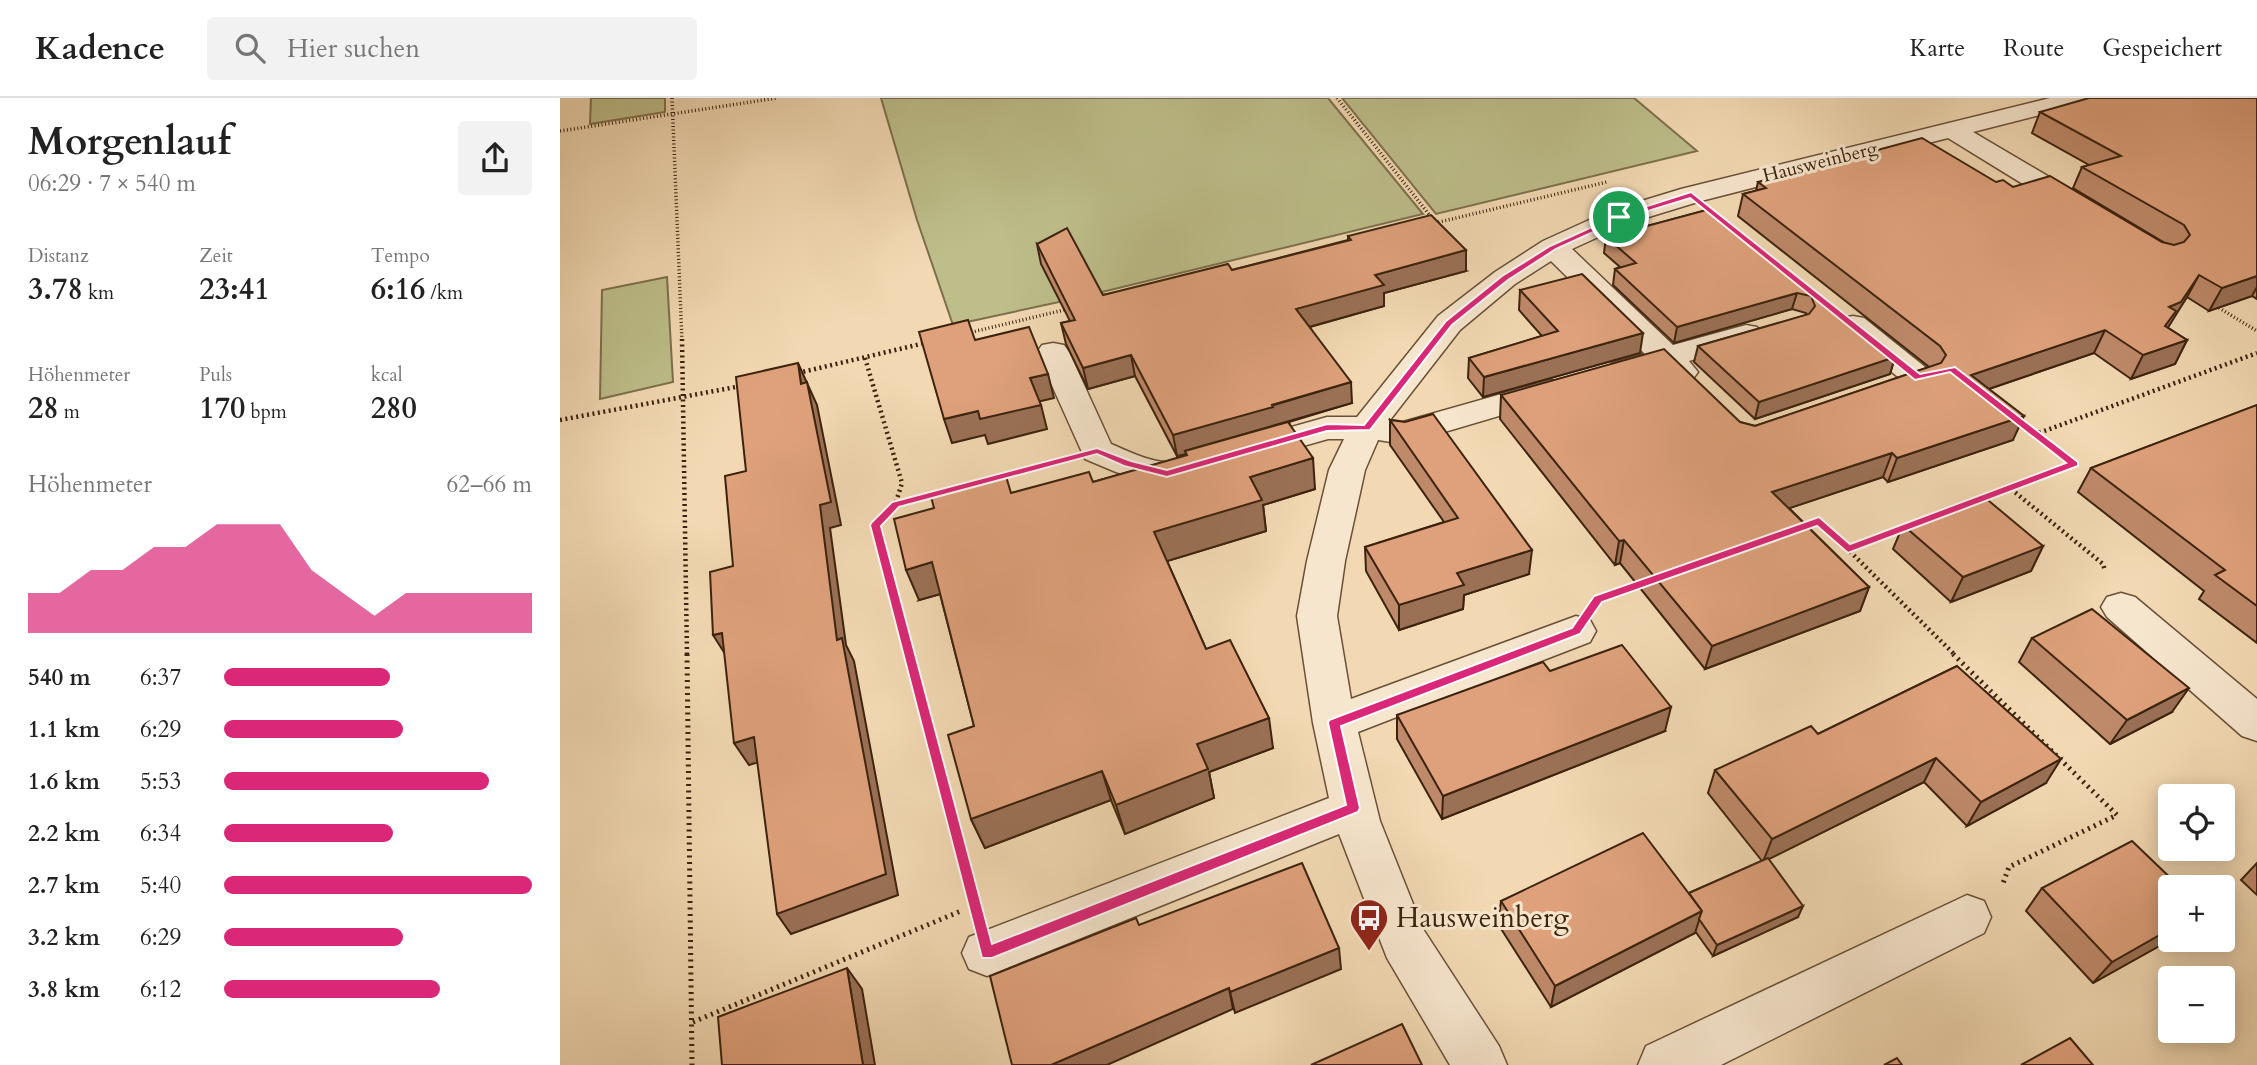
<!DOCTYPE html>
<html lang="de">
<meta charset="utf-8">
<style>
:root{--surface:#fff;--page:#f2f2f2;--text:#222;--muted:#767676;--line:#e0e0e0;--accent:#db2777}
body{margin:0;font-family:Cardo,serif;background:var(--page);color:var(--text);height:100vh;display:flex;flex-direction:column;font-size:26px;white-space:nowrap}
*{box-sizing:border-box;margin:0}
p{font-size:23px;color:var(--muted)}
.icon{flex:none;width:38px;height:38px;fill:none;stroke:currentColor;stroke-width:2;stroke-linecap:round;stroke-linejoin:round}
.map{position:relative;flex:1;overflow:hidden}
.panel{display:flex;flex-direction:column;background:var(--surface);width:560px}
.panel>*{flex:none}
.fabs{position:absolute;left:1598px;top:686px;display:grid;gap:14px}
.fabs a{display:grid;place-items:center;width:77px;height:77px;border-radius:7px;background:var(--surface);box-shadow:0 4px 18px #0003;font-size:35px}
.pin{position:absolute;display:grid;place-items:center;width:60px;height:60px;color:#fff;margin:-30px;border:4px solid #fff;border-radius:50%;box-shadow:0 2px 7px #0007}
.round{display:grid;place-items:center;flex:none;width:74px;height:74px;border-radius:7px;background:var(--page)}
.summary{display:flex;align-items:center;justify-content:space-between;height:119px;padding:0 28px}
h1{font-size:38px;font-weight:600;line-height:52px}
.metrics{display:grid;grid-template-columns:repeat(3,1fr);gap:10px;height:119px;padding:7px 28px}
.metrics div{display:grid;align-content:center}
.metrics b{font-size:30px;font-weight:600}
.metrics small{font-size:19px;font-weight:400}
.metrics p{font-size:19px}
.chart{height:196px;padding:14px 28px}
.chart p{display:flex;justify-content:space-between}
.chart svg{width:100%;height:126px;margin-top:7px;fill:var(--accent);opacity:.7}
ul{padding:0 28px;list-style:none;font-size:23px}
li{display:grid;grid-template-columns:112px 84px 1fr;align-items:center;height:52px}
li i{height:18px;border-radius:9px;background:var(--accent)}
header{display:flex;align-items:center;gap:42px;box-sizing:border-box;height:98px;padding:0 35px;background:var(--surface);border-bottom:2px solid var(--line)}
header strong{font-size:33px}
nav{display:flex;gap:38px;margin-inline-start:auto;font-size:24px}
.search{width:490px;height:63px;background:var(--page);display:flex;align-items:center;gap:18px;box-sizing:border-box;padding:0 24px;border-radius:7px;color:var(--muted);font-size:26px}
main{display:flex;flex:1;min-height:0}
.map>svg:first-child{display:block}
</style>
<header>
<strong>Kadence</strong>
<div class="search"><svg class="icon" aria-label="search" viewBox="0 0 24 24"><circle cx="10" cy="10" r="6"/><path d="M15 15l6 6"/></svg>Hier suchen</div>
<nav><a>Karte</a><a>Route</a><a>Gespeichert</a></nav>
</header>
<main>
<section class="panel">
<div class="summary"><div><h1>Morgenlauf</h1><p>06:29 · 7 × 540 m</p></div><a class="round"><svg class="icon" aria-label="share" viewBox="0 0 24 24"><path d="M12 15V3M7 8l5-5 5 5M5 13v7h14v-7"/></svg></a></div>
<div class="metrics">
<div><p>Distanz</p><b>3.78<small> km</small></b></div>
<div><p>Zeit</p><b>23:41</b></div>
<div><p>Tempo</p><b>6:16<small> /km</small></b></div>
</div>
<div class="metrics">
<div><p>Höhenmeter</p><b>28<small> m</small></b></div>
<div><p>Puls</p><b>170<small> bpm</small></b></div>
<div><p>kcal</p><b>280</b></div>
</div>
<div class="chart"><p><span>Höhenmeter</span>62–66 m</p>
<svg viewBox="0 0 160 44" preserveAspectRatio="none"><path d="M0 44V30L10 30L20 22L30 22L40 14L50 14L60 6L70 6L80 6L90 22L100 30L110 38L120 30L130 30L140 30L150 30L160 30V44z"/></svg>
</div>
<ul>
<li><b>540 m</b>6:37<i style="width:54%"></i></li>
<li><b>1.1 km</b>6:29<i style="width:58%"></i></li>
<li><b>1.6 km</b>5:53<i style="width:86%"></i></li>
<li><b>2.2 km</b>6:34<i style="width:55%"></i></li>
<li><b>2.7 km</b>5:40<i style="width:100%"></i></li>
<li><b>3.2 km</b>6:29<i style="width:58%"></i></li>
<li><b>3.8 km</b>6:12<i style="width:70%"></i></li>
</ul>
</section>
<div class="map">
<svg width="1697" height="967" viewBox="0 0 1697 967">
<rect width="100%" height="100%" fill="#f2d9b3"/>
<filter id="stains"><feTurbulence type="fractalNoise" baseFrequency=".00286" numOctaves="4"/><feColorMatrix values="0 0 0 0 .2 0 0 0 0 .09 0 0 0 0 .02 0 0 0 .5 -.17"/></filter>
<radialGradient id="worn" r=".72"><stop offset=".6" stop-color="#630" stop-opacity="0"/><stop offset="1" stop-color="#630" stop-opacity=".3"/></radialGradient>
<g fill="#bdbe8a" stroke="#7d704c" stroke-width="2">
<polygon points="31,0 105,0 105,14 30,26"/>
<polygon points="321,0 768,0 863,116 513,201 393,227 357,122"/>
<polygon points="782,0 1074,0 1137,53 876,116"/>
<polygon points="107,179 113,284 40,301 42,192"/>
</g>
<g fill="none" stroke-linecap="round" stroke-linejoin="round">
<g stroke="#6a5037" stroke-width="3">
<g id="minor">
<path d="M1490,0H1531L1527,5L1413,34L1530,103L1534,109L1530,115L1520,117L1510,115L1388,40L1141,103L1069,125L1012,151L1113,247L1186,227L1197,229L1202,236L1197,243L1129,263L1138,274L1133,281C1118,285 1112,282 1101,271L1063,282L1052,279L1047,272L1052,265L1085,256L991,163L955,186L900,232L830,322L843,324L991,282L1003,285L1007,292L1003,299L844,346L818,342L805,372L785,463L777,518L791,601L1016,518L1030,522L1036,533L1030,544L798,634L820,723L863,831L939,948L947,967H890L827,860L779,736L427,878L409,871L402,855L409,839L769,700L753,625L737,518L747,463L769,372L784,341H768L687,364L675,361L670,353L675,345L767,319H797L878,218L935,174L983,143L1049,113L1121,91Z"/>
<polygon points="1293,218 1304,220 1370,273 1375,280 1370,287 1359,290 1348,287 1282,234 1278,227 1282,220"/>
<path d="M493,245L504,247L509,254L551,346C568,353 587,363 605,364C621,365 627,356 644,361L650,369L644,377L607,388L556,374L525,361L477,254L482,247Z"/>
<polygon points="1561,495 1575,499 1697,601 1697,643 1682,638 1547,519 1541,509 1547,499"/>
<polygon points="1407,797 1424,803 1431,819 1424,835 1161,967 1078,967 1086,948"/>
</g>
</g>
<g stroke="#3d230e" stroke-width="3.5" stroke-dasharray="1 2.5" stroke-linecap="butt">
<polyline points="112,0 122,243"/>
<polyline points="777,0 872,120"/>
<polyline points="0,33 217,0"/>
<polyline points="875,125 1047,84"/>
<polyline points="1656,208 1697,233"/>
<polyline points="408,235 508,211"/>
</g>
<g stroke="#3d230e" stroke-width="4.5" stroke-dasharray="2 3.5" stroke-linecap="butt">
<polyline points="122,241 127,557"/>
<polyline points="305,260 342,385 335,407 316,427 350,557"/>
<polyline points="238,275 365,245"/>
<polyline points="1457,321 1476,336 1697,255"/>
<polyline points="0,322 181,288"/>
<polyline points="441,378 500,363"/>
<polyline points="1451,391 1543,466 1545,473"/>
<polyline points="1424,401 1514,366 1476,336"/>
<polyline points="336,406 375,396"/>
<polyline points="1243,429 1259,423 1395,557"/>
<polyline points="1288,451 1343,431"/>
<polyline points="1039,501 1083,485"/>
</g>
<g stroke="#3d230e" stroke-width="5" stroke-dasharray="2 4.5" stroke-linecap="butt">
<polyline points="127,556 132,967"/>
<polyline points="349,556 415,810"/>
<polyline points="1393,556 1557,717 1449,769 1442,788"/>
<polyline points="133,924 401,813"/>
</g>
<use href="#minor" fill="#f7e6ce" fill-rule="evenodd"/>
</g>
<g fill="#bf8a6a" stroke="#3d230e" stroke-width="2">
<polygon points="1697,0 1697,201 1692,198 1649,213 1627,199 1607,229 1627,242 1615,266 1571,281 1534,255 1429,291 1453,342 1328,384 1323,379 1229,410 1309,489 1300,513 1145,571 1060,465 1055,467 940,321 941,297 1180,324 1195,328 1369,269 1178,118 1183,96 1196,93 1198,84 1436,84 1453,89 1605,145 1513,90 1522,69 1529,67 1472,35 1480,14"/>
<polygon points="1150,111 1335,259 1330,276 1195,321 1134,264 1138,248 1247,217 1246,215 1232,211 1114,245 1053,187 1055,171 1060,169 1044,155 1046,139"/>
<polygon points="788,138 906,173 824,195 824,208 750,229 792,305 729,324 755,391 703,407 706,433 607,463 646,551 713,650 649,674 654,700 565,736 551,702 425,750 411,721 414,628 380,496 359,502 451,395 533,384 626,358 626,356 617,358 575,278 528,291 506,246 501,225 510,223 481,166 477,146 543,197 672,172 788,142"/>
<polygon points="960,192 1080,255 923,299 908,280 909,260 982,238 959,212"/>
<polygon points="1697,307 1697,545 1639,501 1644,493 1518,394 1531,370"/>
<polygon points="830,322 969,476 904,497 903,511 839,532 806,473 805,449 884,424 830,347"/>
<polygon points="1343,427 1483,448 1471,473 1391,504 1333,451"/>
<polygon points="1472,540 1612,614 1550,646 1459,564"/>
<polygon points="1397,568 1486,685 1407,728 1364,684 1208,761 1238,819 1153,858 1135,833 1135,835 991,909 938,826 941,803 1129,795 1202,763 1148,695 1155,672 1258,636"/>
<polygon points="990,573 1105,633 882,721 837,641 837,617"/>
<polygon points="1697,765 1697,797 1681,782"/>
<polygon points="1610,789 1610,842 1533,885 1466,813 1482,790"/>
</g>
<g fill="#9b7156" stroke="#3d230e" stroke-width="2">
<polygon points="906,152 906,173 824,195 824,208 738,232 736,211 815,177"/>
<polygon points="1639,177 1627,199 1604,236 1609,209"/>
<polygon points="1697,178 1697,189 1692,198 1649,213 1662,190"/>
<polygon points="1237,195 1232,211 1114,245 1117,229"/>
<polygon points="1545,232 1534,255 1402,300 1411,277"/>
<polygon points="1083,235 1080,255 923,299 924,279"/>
<polygon points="1627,242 1615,266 1571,281 1583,257"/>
<polygon points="571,257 575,278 528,291 523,270"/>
<polygon points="1335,259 1330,276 1195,321 1199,304"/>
<polygon points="238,265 257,307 281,427 270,430 286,547 294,563 338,797 231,836 217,816 241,286"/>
<polygon points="488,276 494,300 477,304 470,280"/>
<polygon points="791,284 792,305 625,353 626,356 617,358 613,337"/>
<polygon points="481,307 487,331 428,346 425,337 392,345 384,321 418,313"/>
<polygon points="1464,318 1453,342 1328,384 1337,360"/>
<polygon points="1332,355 1323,379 1206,418 1212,394"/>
<polygon points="753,360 755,391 703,407 706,433 601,465 594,434 690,379"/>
<polygon points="1064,442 1060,465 1055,467 1059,443"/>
<polygon points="1483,448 1471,473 1391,504 1403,479"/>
<polygon points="972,452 969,476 904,497 903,511 839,532 839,507 897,475"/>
<polygon points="372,464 384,495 359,502 346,472"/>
<polygon points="1309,489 1300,513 1145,571 1152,548"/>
<polygon points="162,535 167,559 153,537"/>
<polygon points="1629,590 1612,614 1550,646 1567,622"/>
<polygon points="1111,609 1105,633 882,721 883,698"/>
<polygon points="709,620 713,650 649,674 654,700 565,736 556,707 637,646"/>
<polygon points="194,639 208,661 189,667 174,645"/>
<polygon points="1376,660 1364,684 1203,764 1212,741"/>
<polygon points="1501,661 1486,685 1407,728 1421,704"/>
<polygon points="542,673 551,702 425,750 411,721"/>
<polygon points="1243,808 1238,819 1153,858 1157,847"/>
<polygon points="1142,813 1135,835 991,909 995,888"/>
<polygon points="1610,831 1610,842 1533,885 1552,864"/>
<polygon points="779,850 781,871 675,915 670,894"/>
<polygon points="287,870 302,891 315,967 303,967"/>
<polygon points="669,890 673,911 547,967 491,967"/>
</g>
<g fill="#dea17b" stroke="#3d230e" stroke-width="2">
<polygon points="1529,0 1697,0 1697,178 1662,190 1639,177 1621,204 1609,209 1616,213 1605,228 1627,242 1583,257 1545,232 1411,277 1464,318 1337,360 1332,355 1212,394 1309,489 1152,548 1064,442 1059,443 941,297 1104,251 1180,324 1195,328 1381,265 1386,257 1380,248 1183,96 1206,90 1198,84 1362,40 1436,84 1443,82 1453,89 1490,78 1602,144 1614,147 1624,144 1630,137 1624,127 1522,69 1561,58 1480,14"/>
<polygon points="1150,111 1335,259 1199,304 1138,248 1249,216 1255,208 1251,198 1237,195 1117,229 1055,171 1076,165 1046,139"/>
<polygon points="871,117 906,152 815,177 824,187 736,211 791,284 712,307 713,309 613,337 571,257 523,270 501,225 515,222 477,146 507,130 543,197 668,166 672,172 791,142 788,138"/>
<polygon points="1022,176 1083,235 924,279 909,260 998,233 960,192"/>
<polygon points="408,222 415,242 469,229 488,276 470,280 481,307 420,321 418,313 384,321 359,234"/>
<polygon points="238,265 241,286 247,284 271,404 260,407 277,542 282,540 326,776 217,816 194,639 174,645 162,535 153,537 150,474 173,468 165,378 186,373 176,279"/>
<polygon points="1697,307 1697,508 1655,477 1665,472 1531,370"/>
<polygon points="873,316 972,452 897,475 904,487 839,507 805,449 898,420 830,322 845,324"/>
<polygon points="728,324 753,360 690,379 702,402 594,434 646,551 670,542 709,620 637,646 648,671 556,707 542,673 411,721 388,637 414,628 372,464 346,472 334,421 374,410 370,395 445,375 451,395 529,374 533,384 627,357 625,353"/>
<polygon points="1423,398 1483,448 1403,479 1343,427"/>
<polygon points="1532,511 1629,590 1567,622 1472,540"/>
<polygon points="1062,547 1111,609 883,698 837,617 983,564 990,573"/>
<polygon points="1397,568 1501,661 1421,704 1376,660 1212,741 1155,672 1251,628 1258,636"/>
<polygon points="1083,735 1142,813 995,888 941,803"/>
<polygon points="1572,743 1620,789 1610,789 1610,831 1552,864 1482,790"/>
<polygon points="1208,760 1243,808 1157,847 1139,821 1142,813 1129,795"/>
<polygon points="742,765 779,850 670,894 669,890 491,967 452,967 430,878 576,820 579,827"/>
<polygon points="287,870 303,967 162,967 158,919"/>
<polygon points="842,926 862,967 751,967"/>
<polygon points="1510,940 1533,967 1461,967"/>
<polygon points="1337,960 1342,967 1324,967"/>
</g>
<path fill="#db2777" stroke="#fff" stroke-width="2" fill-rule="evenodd" d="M1131,94L1360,276L1395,269L1518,364V368L1288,455L1257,428L1042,504L1020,536L781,628L800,710L798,714L432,860H422L310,427L312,424L332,404L537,350L571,363L607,372L767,326L804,327L886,223L942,178L990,148L1056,118ZM1130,100L1355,282L1390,274L1506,365L1290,446L1259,419L1034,498L1012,530L769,622L768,625L786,707L432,846L321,428L339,409L537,356L564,368L607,379L767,333L810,332L892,227L948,182L996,151L1062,121Z"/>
<defs>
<g id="bus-pin" transform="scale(2.0125)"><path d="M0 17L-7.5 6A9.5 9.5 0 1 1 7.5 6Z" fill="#8f2418" stroke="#f7e6ce"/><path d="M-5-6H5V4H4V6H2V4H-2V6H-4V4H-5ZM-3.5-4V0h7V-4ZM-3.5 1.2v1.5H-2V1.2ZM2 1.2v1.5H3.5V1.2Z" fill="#fff"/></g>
</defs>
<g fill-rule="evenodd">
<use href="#bus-pin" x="809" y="820"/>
</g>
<g text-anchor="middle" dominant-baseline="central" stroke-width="6" stroke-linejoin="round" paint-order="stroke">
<g font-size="19" fill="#3d230e" stroke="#f7e6ce">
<text transform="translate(1260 64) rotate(-14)">Hausweinberg</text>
</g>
<g font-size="28" fill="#3d230e" stroke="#f7e6ce" text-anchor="start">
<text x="836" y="820">Hausweinberg</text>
</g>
</g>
<rect width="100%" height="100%" filter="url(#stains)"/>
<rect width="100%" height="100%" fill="url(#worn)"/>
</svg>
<div class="fabs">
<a><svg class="icon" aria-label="locate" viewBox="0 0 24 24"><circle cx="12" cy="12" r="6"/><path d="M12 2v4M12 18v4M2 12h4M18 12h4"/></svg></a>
<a>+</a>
<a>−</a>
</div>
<div class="pin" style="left:1059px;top:119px;background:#1e9e55"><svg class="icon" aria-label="arrive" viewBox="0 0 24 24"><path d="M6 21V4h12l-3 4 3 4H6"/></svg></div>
</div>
</main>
